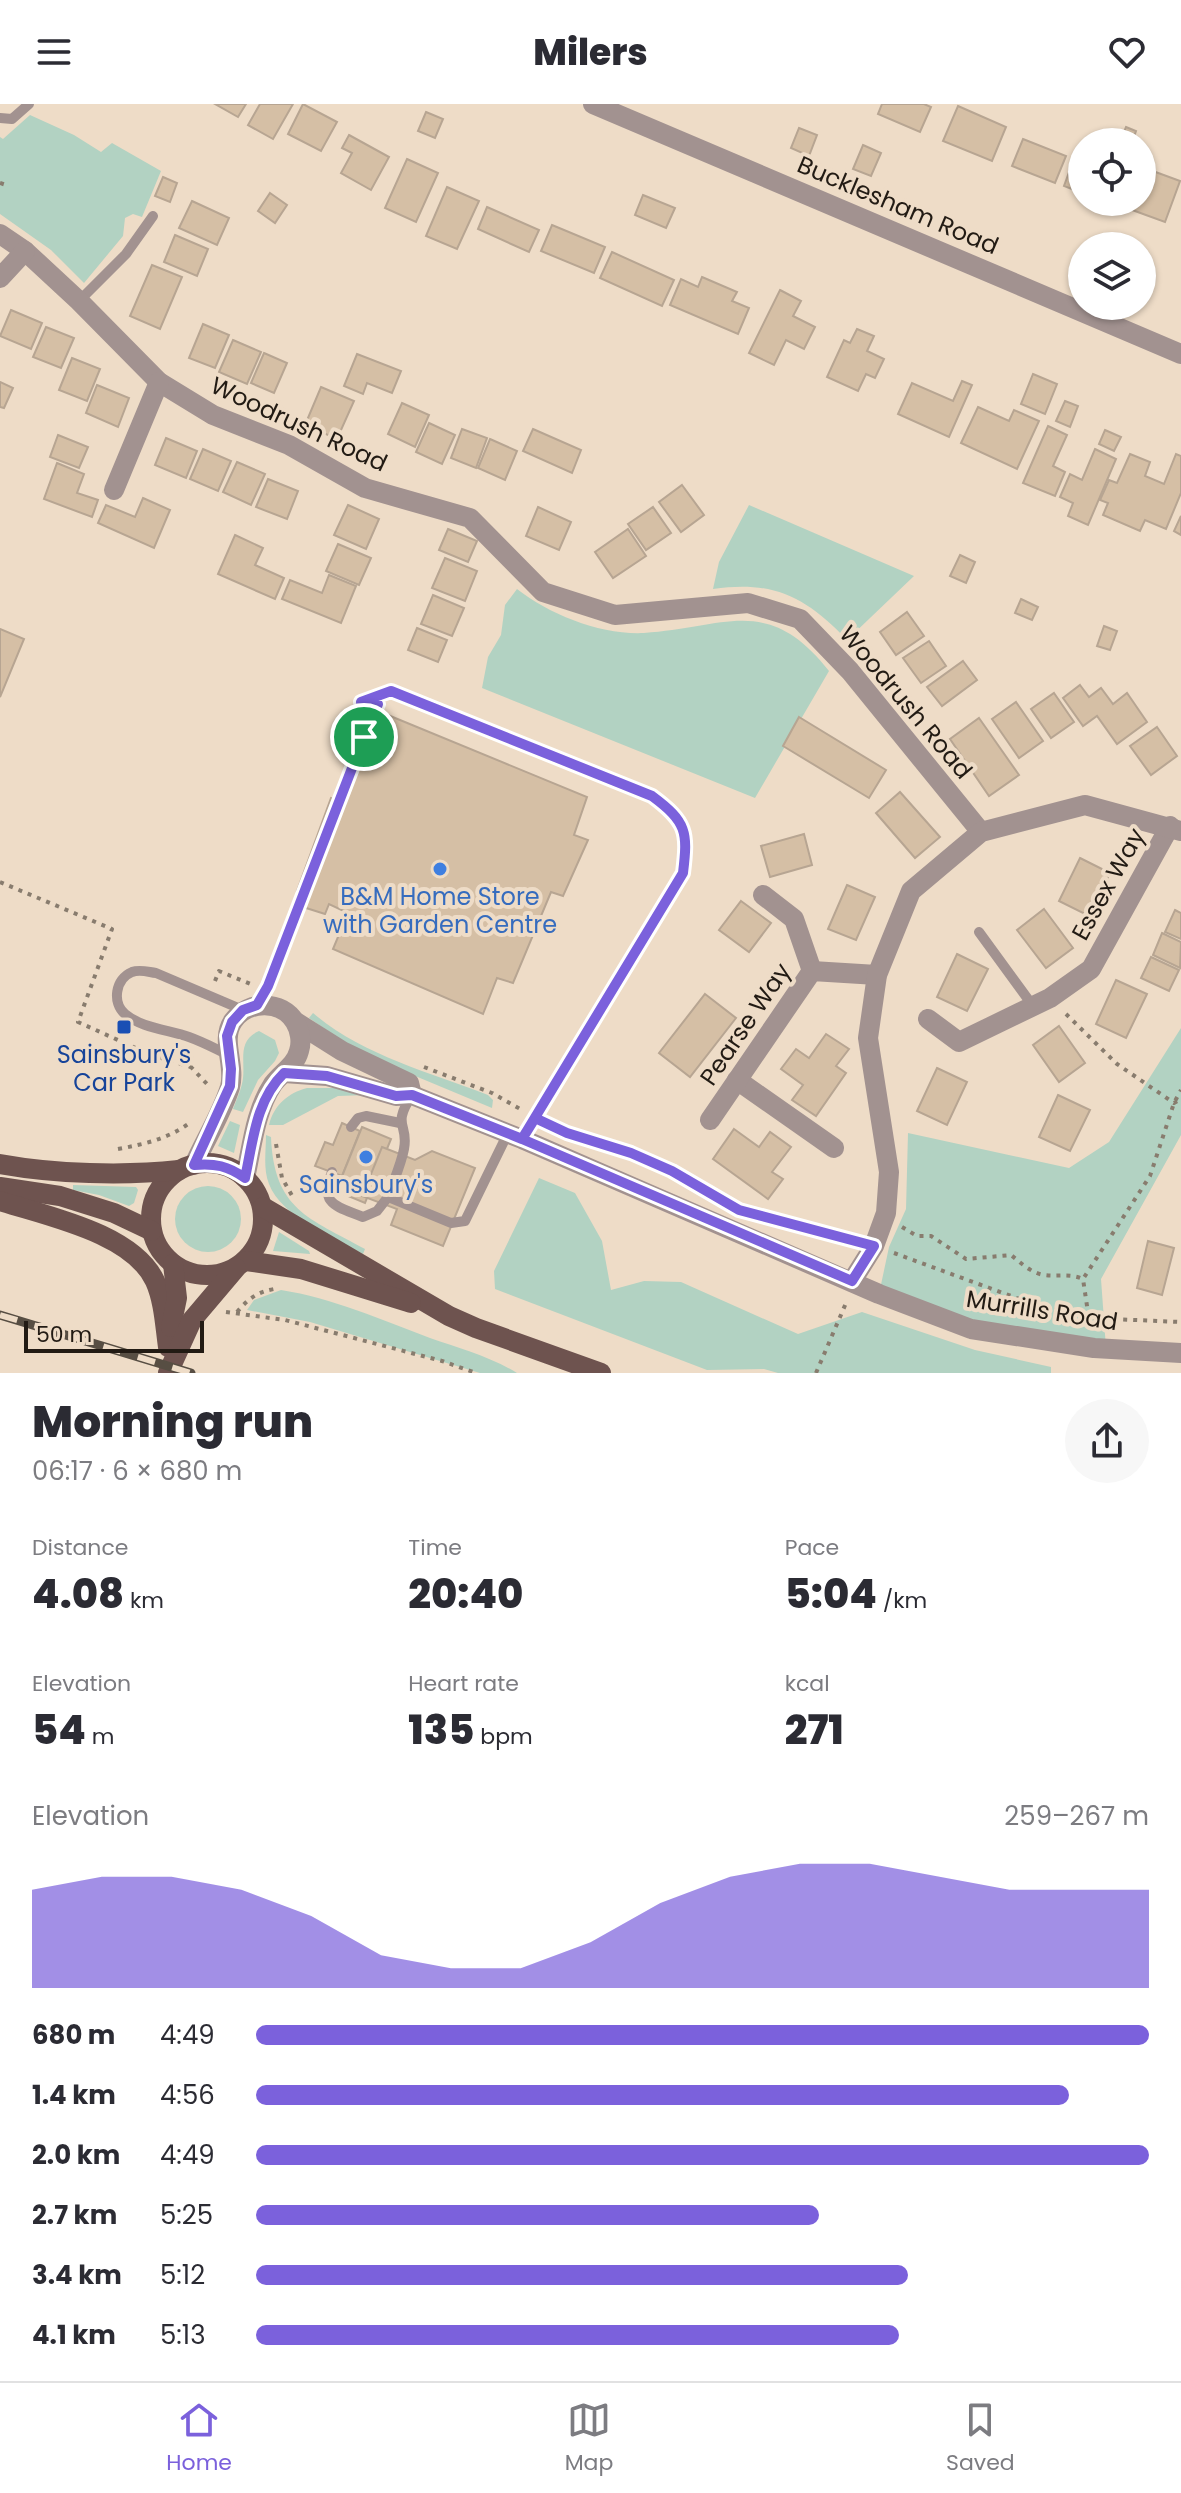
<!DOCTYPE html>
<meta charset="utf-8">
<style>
:root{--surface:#fff;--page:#f7f7f7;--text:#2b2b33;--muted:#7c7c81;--line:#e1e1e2;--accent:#7b61dc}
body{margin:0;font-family:Poppins,sans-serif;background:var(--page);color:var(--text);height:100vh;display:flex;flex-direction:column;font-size:30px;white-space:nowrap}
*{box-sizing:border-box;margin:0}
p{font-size:26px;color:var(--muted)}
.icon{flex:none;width:44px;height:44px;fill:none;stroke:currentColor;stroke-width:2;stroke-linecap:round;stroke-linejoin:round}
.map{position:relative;height:1269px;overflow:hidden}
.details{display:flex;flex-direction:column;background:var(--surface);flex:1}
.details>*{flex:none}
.fabs{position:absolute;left:1068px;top:24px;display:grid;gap:16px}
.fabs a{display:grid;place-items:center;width:88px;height:88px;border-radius:50%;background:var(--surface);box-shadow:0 2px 6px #0004;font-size:40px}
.scale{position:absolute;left:24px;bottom:20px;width:180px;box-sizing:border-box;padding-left:8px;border:4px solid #221b14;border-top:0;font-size:22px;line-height:28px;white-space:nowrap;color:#221b14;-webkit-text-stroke:6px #eedcc7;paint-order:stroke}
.pin{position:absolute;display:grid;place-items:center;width:68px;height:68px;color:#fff;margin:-34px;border:4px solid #fff;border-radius:50%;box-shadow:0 2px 8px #0007}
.round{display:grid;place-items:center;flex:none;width:84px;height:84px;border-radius:42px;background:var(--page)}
.summary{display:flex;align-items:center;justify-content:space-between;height:136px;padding:0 32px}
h1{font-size:44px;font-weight:800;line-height:60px}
.stats{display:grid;grid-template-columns:repeat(3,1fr);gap:12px;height:136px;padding:8px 32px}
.stats div{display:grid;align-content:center}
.stats b{font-size:40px;font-weight:800}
.stats small{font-size:22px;font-weight:400}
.stats p{font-size:22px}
.chart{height:224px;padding:16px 32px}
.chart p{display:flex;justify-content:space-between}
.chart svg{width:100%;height:144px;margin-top:8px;fill:var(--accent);opacity:.7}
ul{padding:0 32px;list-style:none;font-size:26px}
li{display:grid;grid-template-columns:128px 96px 1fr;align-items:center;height:60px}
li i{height:20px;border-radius:10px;background:var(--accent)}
header{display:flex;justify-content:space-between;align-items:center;height:104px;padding:0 32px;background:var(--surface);font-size:36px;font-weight:800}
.dock{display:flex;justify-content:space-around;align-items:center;height:112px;border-top:2px solid var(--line);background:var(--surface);font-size:22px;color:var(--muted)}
.dock a{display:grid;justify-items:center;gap:4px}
.dock .current{color:var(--accent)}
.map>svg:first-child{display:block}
</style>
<header><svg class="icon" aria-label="menu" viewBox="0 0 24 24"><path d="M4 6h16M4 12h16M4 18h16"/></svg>Milers<svg class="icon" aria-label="heart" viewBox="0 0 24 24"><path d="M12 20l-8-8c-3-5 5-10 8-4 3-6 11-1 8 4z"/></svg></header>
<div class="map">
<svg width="1181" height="1269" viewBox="0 0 1181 1269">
<rect width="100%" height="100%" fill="#eedcc7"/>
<g fill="#b2d2c2">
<polygon points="30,11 74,31 101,48 112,39 161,67 142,113 133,110 125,114 123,132 84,179 51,146 0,110 0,33 3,35"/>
<path d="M749,401L914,472L847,536C806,493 773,476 713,485L719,458Z"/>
<path d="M517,485C550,511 601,531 644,529C725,524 768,489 829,567L755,694L482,584L488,553L501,531L505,501Z"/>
<path d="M313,909C362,951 429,968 488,991L493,996L492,1004L360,949L309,914Z"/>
<polygon points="1181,924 1181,1031 1101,1175 1106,1244 971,1225 879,1190 889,1143 906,1105 908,1029 1069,1064 1109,1038"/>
<path d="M259,927L275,936L279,949L275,957L258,976L243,1008L233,1005C236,997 240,988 242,980C247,960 235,937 259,927Z"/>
<path d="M307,984H338L367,991L338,992L283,1021H269C274,1001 288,989 307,984Z"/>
<polygon points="230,1017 240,1021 234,1049 218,1042"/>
<path d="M266,1031L271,1033C274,1106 309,1114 365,1145L363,1150C335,1134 281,1113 269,1080C263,1065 266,1047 266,1031Z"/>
<polygon points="539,1074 575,1089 602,1137 611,1186 644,1177 681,1178 798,1230 862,1208 975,1246 1051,1263 1051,1269 778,1269 764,1265 707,1266 495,1185 494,1167"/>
<polygon points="73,1081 136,1083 138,1086 134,1099 129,1102 99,1091 73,1086"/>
<circle cx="208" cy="1115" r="33"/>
<polygon points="279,1128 309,1147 310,1150 273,1147"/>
<path d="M281,1186C332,1194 382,1216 430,1234C459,1244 491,1253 517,1269H480L310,1218L247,1206L254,1196Z"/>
</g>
<g fill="#d5bfa5" stroke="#b7a592" stroke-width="2">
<polygon points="215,0 246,0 238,13"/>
<polygon points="260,0 293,0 273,35 248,21"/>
<polygon points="303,0 337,18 321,47 288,30"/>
<polygon points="882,0 924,0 931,3 920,28 878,10"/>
<polygon points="958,2 1006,23 992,57 943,37"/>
<polygon points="426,8 443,15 435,34 418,27"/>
<polygon points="1126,23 1136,27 1132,38 1120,38"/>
<polygon points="799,24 817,31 809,52 791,44"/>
<polygon points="349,31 389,53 371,86 341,69 352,49 342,44"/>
<polygon points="1023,35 1066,52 1055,79 1012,62"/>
<polygon points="863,41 881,49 871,72 853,65"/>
<polygon points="1079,41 1082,42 1082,89 1064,82"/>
<polygon points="407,55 438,69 416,118 385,104"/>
<polygon points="1142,63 1180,77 1165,118 1124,103 1125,98 1142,98"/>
<polygon points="163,73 177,79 170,98 155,92"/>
<polygon points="447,83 479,97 457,145 426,132"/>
<polygon points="270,89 287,101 275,119 258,107"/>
<polygon points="643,91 675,104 666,124 635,111"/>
<polygon points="192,97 229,114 217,141 179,124"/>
<polygon points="487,103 539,126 529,148 478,125"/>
<polygon points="552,121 605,143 594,169 541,147"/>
<polygon points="175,131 208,145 197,172 164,158"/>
<polygon points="612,148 674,176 662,202 600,174"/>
<polygon points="152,161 182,173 160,225 130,212"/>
<polygon points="702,173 737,188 732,197 749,204 738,230 670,201 681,175 698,183"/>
<polygon points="780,186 801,197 793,212 815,223 804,245 786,236 774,261 749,249"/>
<polygon points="11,206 42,219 31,245 0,232"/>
<polygon points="203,220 229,231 215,264 189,254"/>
<polygon points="46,223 74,234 61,264 33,253"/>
<polygon points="857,225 874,232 867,247 884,255 875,274 866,270 858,287 827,273 844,236 850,239"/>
<polygon points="233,236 261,248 247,280 219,268"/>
<polygon points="264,249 287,259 274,289 251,279"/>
<polygon points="357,250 401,267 392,289 367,279 363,290 344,282"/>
<polygon points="72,254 100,265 87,297 59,286"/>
<polygon points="1033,270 1057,280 1045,310 1021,300"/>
<polygon points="962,277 972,281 949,333 898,310 912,279 953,297"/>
<polygon points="0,278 13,284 4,304 0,303"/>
<polygon points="97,281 129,294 118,323 86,309"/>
<polygon points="321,283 354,297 337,335 305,321"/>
<polygon points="1065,297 1078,302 1070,323 1056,317"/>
<polygon points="402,299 429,311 415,343 388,330"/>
<polygon points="978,303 1009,317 1014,306 1039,317 1017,365 961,339"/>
<polygon points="429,319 455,331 442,360 416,348"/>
<polygon points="1048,322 1067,331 1053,362 1065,368 1055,392 1023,379"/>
<polygon points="462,325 487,334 476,364 451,354"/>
<polygon points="533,325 581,346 572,369 523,347"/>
<polygon points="1105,326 1121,333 1114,347 1099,340"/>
<polygon points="58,331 88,343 79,364 50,353"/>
<polygon points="166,334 197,347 186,374 155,361"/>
<polygon points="490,335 517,347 505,376 478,364"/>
<polygon points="203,345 231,357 218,387 190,375"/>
<polygon points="1095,345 1116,355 1088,421 1068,412 1073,399 1060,393 1070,370 1082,376"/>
<polygon points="1130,350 1150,358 1145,372 1164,380 1176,350 1181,352 1181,389 1166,425 1145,416 1140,427 1103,411 1108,399 1100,396 1109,376 1117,379"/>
<polygon points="237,358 265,370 251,401 223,388"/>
<polygon points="57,359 84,370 77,389 98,396 92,413 44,395"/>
<polygon points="268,375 298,387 287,415 256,403"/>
<polygon points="682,381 704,411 681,428 659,398"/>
<polygon points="143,394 170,406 154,444 98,419 106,401 135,413"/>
<polygon points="348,401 379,415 366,445 334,431"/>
<polygon points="538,403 571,418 559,446 526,432"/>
<polygon points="653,403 671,429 646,446 628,420"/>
<polygon points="1181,412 1181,431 1174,427"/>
<polygon points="448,425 477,437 468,458 439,446"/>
<polygon points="628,425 646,452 613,474 595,448"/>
<polygon points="235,431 263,444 255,461 284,474 275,495 218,470"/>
<polygon points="338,440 371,454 359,481 326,467"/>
<polygon points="960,451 975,458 966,479 950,472"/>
<polygon points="445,454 477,467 465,497 432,484"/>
<polygon points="329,471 356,482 341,519 282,495 290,476 322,489"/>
<polygon points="433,491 464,504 452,532 421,520"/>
<polygon points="1021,495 1038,503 1032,516 1015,509"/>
<polygon points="907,508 924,532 896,551 880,528"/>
<polygon points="1104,522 1117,527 1110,546 1097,542"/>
<polygon points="417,524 447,536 438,558 408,546"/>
<polygon points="0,525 24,535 0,593"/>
<polygon points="929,537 946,562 921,579 903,554"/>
<polygon points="963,557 977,576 942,602 927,583"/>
<polygon points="1080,581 1089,593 1101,584 1113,600 1127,589 1147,618 1117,640 1097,612 1083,622 1063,594"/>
<polygon points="1054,589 1074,618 1051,634 1031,605"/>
<polygon points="1016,598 1043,637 1019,654 992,615"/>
<polygon points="383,609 587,693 574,731 588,736 563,792 551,788 513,879 497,874 483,910 333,845 348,809 329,800 325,810 303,803 306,792 297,787 331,694 344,699"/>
<polygon points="799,613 886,666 869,694 783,642"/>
<polygon points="979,614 1019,671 989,692 950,635"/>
<polygon points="1157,623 1177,652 1151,671 1130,642"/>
<polygon points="900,688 940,733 915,754 876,709"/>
<polygon points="804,730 812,761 770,773 761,742"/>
<polygon points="1080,754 1110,769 1089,812 1059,797"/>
<polygon points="847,781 875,793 856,836 828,825"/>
<polygon points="741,797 771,819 749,848 719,826"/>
<polygon points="1044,805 1073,844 1046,864 1017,826"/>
<polygon points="1175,806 1181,809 1181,835 1165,828"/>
<polygon points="1162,829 1181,838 1180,864 1153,851"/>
<polygon points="957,850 988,865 967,907 937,893"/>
<polygon points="1151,853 1179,866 1169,887 1141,874"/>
<polygon points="1116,876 1147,890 1126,934 1096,920"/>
<polygon points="705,890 736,914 690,973 659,949"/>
<polygon points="1059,922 1085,959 1059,978 1033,941"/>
<polygon points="826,930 849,945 836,962 846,969 816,1012 792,996 803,981 781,965 796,945 809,954"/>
<polygon points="937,964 967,978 947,1021 917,1007"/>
<polygon points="1058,991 1090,1006 1070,1047 1039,1033"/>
<polygon points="342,1019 360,1027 342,1072 315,1062 325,1038 333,1041"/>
<polygon points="362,1023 391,1035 365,1099 336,1087"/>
<polygon points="734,1025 759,1043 770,1028 791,1043 772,1068 783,1075 768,1095 713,1055"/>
<polygon points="382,1043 415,1056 432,1047 475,1064 443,1142 391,1121 397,1105 362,1092"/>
<polygon points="1148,1137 1174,1144 1162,1191 1137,1184"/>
</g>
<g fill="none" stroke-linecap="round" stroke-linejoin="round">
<g stroke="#887c6e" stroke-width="4" stroke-dasharray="4 6" stroke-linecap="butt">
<polyline points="0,79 6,81"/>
<polyline points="0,778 112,825 78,918 151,951 191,963"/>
<polyline points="215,877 219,867 253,881"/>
<polyline points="269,880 373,612"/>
<polyline points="1066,910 1117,960 1174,999 1181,995"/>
<polyline points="190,952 191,963 207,980"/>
<polyline points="424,963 492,989 522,1006"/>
<path d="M570,1029C625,1047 677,1066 726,1098"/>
<polyline points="276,1040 282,1074 294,1095"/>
<path d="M118,1045C145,1040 168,1035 191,1018"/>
<polyline points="756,1111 851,1136"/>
<path d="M902,1123L917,1132H931L966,1155L1011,1151C1021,1159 1031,1169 1044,1171C1058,1173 1070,1169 1083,1175"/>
<polyline points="894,1149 1033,1200 1089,1214 1181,1218"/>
<polyline points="226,1208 285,1216 442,1257 476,1269"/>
<path d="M237,1208C248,1195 257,1188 274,1185"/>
<polyline points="1090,1222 1083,1175 1150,1072 1174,999 1181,986"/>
<polyline points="816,1269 846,1199"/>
</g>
<g stroke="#a29290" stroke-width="10">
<polyline points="0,14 12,15 29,0"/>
<polyline points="79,197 126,150 153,112"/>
<path d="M361,598L391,587L652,692C687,718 688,728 683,769L522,1035"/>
<polyline points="979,828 1033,902"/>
<path d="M229,951C216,945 203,938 189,933C170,926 141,924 125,910C112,899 115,875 132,868C140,865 148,868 156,869L243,906"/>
<path d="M412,991C391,1023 409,1019 404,1045C401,1061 393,1078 388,1093L451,1119L465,1117L508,1029"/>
<polyline points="351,1023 358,1014 366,1012 400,1019"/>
<path d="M332,1068C319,1101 336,1102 363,1113L377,1107L388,1093"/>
</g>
<g stroke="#a29290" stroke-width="20">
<polyline points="0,130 25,147 79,197 159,278 213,311 289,341 365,384 470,414 543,488 615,511 748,499 800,515 850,567 981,728"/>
<polyline points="0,174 25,147"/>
<polyline points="114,386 159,278"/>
<polyline points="763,791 794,815 812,867"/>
<polyline points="928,915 959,938 1050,894 1091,865 1170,722"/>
<polyline points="296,918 342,947 409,979 412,991"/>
<polyline points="284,969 327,972 396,992 412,991 522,1035 879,1190 971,1225 1094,1244 1181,1249"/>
<polyline points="737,976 834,1044"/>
<polyline points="710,1016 812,867 877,871"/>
<path d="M194,1061C205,1036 222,1009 230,983C236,961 220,936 233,917C248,896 282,896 295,918C300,926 302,938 299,947C295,962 282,968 273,980C255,1007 252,1043 245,1074"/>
<polyline points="852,1177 874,1142 886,1109 889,1068 868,934 877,871 911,787 981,728 1085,701 1181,727"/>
</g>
<polyline stroke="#a29290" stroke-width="20" points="593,0 1181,250"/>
<g stroke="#6e534f" stroke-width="20">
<circle cx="207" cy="1115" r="56"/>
<path d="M0,1060C55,1070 124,1072 179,1066"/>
<polyline points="0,1083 60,1092 114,1109 152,1127"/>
<path d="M0,1097C46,1112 133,1129 155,1177C164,1197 165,1222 168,1243"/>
<polyline points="263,1103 449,1212 476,1224 601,1269"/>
<polyline points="246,1157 301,1165 411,1199"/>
<polyline points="171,1223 177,1194 173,1160"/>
<polyline points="168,1269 192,1216 236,1164"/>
</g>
<g stroke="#574e43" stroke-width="9">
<polyline id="rail" points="0,1211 191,1269"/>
</g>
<use href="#rail" stroke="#eedcc7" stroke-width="6" stroke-dasharray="18" stroke-linecap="butt"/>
</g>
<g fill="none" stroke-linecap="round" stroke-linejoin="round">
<g stroke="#fff" stroke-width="16">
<path id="route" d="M364,633L268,882L257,901L243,906L232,918L227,932L231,965L230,982L194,1061C215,1059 228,1062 245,1074C253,1037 256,996 284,969L327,972L396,992L412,991L522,1035L535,1014L567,1029L631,1049L672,1067L739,1106L874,1142L852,1177L522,1035L683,769C688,728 687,718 652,692L391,587L361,598L378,600L364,633"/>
</g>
<use href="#route" stroke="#7b61dc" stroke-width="10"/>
</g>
<g fill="#3f7fe0" stroke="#eedcc7" stroke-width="3">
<circle cx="440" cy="765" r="8"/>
<circle cx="366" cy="1053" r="8"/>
</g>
<rect fill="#1a4fb4" stroke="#eedcc7" stroke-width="3" x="116" y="915" width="16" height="16" rx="4"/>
<g text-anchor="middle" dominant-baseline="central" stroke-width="8" stroke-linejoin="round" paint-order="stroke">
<g font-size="24" fill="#221b14" stroke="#eedcc7">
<text transform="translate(898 101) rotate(23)">Bucklesham Road</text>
<text transform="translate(299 320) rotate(25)">Woodrush Road</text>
<text transform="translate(906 598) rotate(50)">Woodrush Road</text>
<text transform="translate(1108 780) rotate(-61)">Essex Way</text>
<text transform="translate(745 920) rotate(-56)">Pearse Way</text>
<text transform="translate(1042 1206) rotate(9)">Murrills Road</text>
</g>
<g font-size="24" fill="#366cbe" stroke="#eedcc7">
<text x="440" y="792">B&amp;M Home Store<tspan x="440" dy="28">with Garden Centre</tspan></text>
<text x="366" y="1080">Sainsbury's</text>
</g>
<g font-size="24" fill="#164399" stroke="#eedcc7">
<text x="124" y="950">Sainsbury's<tspan x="124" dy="28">Car Park</tspan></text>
</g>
</g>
</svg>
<div class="fabs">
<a><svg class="icon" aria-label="locate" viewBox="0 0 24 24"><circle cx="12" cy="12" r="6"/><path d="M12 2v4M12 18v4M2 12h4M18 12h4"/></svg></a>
<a><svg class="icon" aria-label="layers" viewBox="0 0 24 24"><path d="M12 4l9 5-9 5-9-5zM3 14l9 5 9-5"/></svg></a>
</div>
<div class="scale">50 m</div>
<div class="pin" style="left:364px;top:633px;background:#1e9e55"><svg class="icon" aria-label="arrive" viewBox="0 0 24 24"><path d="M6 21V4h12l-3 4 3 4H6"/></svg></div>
</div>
<section class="details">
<div class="summary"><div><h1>Morning run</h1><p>06:17 · 6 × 680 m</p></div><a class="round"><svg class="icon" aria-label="share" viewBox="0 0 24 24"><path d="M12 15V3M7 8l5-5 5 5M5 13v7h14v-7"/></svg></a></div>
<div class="stats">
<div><p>Distance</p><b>4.08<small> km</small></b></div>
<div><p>Time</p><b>20:40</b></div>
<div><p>Pace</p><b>5:04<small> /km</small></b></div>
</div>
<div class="stats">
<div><p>Elevation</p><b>54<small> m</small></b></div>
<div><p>Heart rate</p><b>135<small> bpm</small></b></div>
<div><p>kcal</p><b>271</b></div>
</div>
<div class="chart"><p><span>Elevation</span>259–267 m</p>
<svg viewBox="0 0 160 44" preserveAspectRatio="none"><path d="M0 44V14L10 10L20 10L30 14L40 22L50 34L60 38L70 38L80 30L90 18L100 10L110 6L120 6L130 10L140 14L150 14L160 14V44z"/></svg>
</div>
<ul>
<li><b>680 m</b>4:49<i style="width:100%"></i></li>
<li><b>1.4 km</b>4:56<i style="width:91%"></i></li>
<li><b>2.0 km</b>4:49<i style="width:100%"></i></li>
<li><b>2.7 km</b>5:25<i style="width:63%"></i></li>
<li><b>3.4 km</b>5:12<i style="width:73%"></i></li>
<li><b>4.1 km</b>5:13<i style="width:72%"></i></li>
</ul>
</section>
<nav class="dock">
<a class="current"><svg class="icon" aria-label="home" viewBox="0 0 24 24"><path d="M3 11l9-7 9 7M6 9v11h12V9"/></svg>Home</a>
<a><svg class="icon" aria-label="map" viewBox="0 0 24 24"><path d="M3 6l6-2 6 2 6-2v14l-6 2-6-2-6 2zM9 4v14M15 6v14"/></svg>Map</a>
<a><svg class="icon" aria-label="saved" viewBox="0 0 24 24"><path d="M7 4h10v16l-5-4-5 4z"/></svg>Saved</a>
</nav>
